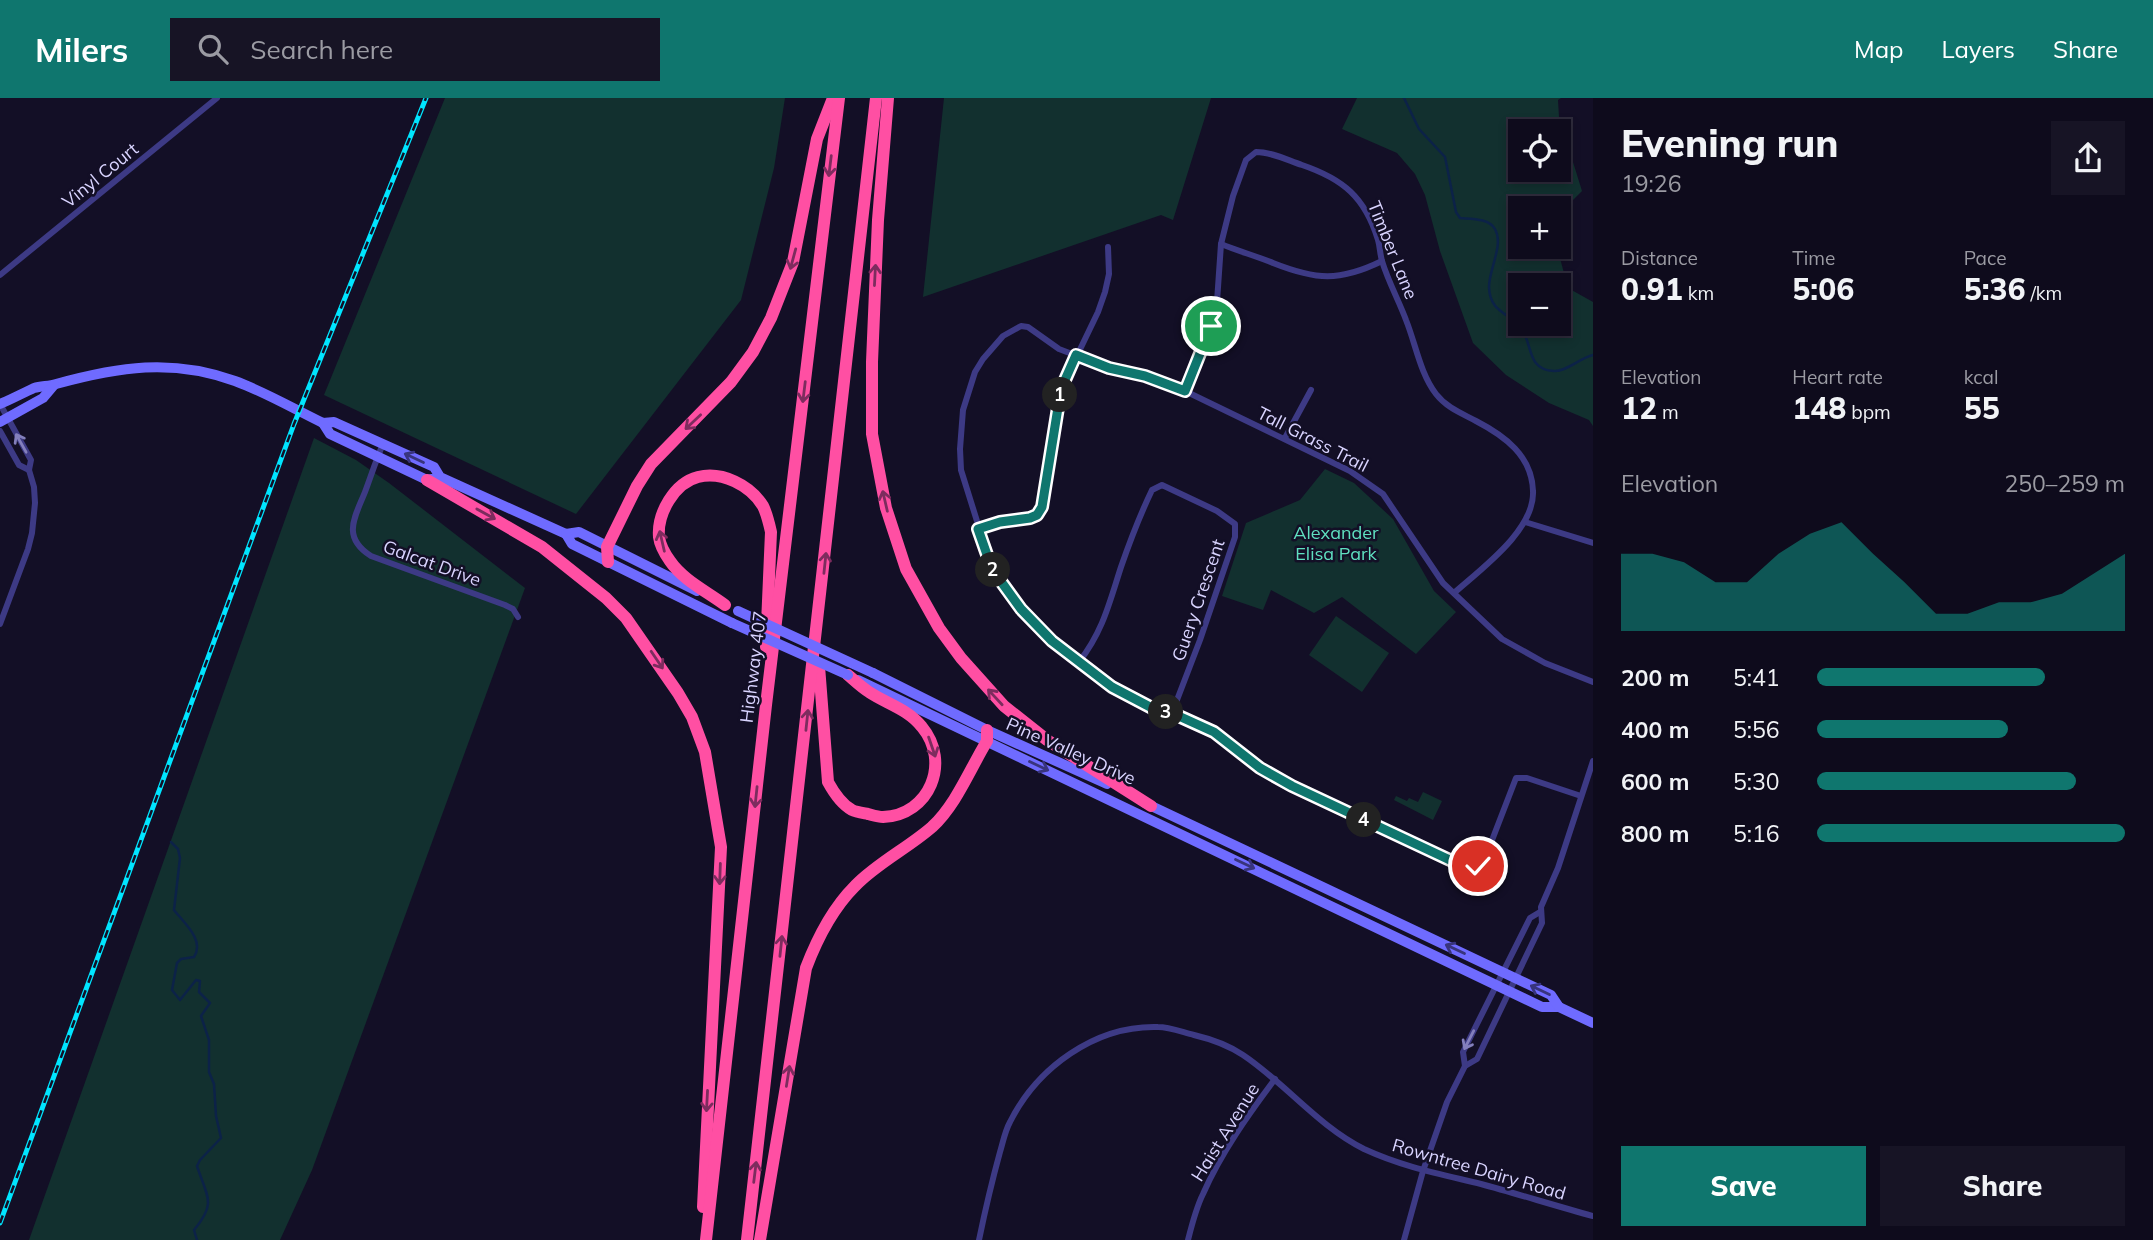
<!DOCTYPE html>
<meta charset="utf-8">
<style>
:root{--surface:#0e0b1c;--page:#171425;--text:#f1f3f6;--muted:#9b9ba3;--line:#2e2b3b;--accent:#0f766e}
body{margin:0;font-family:Mulish,sans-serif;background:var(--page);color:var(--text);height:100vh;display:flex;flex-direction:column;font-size:26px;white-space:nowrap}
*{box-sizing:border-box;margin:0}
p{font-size:23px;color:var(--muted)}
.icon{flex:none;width:38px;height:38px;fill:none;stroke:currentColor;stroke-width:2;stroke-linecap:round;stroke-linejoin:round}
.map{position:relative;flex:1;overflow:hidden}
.side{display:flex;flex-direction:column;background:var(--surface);width:560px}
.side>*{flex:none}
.tools{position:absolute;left:1508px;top:21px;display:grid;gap:14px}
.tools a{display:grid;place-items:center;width:63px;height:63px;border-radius:0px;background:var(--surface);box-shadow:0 4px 10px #0003,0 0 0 2px var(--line);font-size:35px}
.pin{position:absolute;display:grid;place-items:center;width:60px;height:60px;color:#fff;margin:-30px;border:4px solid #fff;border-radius:50%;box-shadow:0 2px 7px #0007}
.km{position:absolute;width:35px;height:35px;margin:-18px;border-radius:50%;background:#222;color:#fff;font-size:19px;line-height:35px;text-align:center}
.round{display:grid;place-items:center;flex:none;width:74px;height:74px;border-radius:0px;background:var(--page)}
.head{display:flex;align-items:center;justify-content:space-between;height:119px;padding:0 28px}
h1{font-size:38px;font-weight:800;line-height:52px}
.stats{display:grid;grid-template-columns:repeat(3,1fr);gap:10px;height:119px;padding:7px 28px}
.stats div{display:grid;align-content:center}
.stats b{font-size:30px;font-weight:800}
.stats small{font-size:19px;font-weight:400}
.stats p{font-size:19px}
.chart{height:196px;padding:14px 28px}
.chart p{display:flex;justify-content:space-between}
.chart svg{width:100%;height:126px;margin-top:7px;fill:var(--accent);opacity:.7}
.button{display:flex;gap:14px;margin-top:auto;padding:14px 28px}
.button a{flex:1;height:80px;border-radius:0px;background:var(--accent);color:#fff;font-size:28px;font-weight:800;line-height:80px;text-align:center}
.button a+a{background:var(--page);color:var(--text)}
ul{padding:0 28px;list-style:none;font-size:23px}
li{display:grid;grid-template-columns:112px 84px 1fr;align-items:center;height:52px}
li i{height:18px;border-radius:9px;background:var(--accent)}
header{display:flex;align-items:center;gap:42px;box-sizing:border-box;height:98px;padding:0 35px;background:var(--accent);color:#fff}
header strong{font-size:33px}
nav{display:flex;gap:38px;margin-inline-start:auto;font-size:24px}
.search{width:490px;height:63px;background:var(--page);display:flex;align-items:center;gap:18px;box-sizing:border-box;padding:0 24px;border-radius:0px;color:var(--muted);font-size:26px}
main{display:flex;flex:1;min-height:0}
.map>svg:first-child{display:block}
</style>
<header>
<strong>Milers</strong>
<div class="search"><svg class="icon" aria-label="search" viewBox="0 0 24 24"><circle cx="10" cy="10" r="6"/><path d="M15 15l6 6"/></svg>Search here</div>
<nav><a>Map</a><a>Layers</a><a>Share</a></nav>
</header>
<main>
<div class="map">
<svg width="1593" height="1142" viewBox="0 0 1593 1142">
<rect width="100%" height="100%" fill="#130f26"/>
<g fill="#12302f" fill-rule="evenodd">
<polygon points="445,0 785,0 774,70 741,202 576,416 324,297"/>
<polygon points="944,0 1211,0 1173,122 1161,117 923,199"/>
<path d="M1357,0H1561L1558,2L1559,19L1582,93L1561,114L1559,128V110H1521V149H1557L1568,190L1593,204V328L1589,322L1549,305L1506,277L1473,245L1440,153L1425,97L1415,76L1397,55L1342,31ZM1521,33H1559V72H1521ZM1521,187H1559V226H1521Z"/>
<polygon points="314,340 356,362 389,385 525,490 312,1072 280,1142 29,1142"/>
<polygon points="1325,371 1354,385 1393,421 1434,493 1456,514 1416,556 1342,499 1314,515 1271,492 1263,512 1222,498 1246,425 1300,402"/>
<polygon points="1336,518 1389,555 1362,594 1309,557"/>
<polygon points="1423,694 1442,703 1433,722 1394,702 1396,698 1407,703 1409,700 1418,704"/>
</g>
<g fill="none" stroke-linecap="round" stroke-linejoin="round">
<g stroke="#0c2248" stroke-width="2.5">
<path d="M1404,0L1419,31L1445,59L1456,114L1460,120C1471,121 1489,120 1495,131C1504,147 1489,171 1489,189C1490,215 1509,214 1521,230C1533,245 1526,272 1554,273C1566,274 1580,260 1593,257"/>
<path d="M171,744L178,751L180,760L174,812C184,825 205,842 194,859L181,861L177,865L172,892L180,902L196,882L200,883L199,894L210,905L201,918L209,942V974L214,986L216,1018L221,1040L200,1062L197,1068C207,1099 217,1105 194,1132L197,1142"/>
</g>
<g stroke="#3d3a85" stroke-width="6">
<path d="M1221,146C1238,153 1256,158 1273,165C1316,182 1339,184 1382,163"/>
<polyline points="0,177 217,0"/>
<path d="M1185,293L1216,218L1221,146L1233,98L1246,62L1256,54C1272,54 1287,62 1302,67C1343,81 1365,99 1378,142C1380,149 1380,156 1382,163C1388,183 1399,203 1406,222C1416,247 1420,275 1436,296C1447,310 1461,315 1476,323C1505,338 1532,358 1533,393C1535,432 1481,471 1454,495"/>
<polyline points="0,306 31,362 29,372 34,389 35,405 32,435 28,451 0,526"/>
<polyline points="0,333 19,367 29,372"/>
<polyline points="1285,340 1311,292"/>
<path d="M383,346C376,362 371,378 365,394C355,419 341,439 371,458L505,507L513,511L518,519"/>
<polyline points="1525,424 1593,445"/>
<polyline points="978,431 1000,424 1030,420 1037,417 1042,409 1061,291 1098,214 1105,194 1109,176 1108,149"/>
<path d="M1079,564C1103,533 1109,506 1121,469C1130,443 1140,417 1152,392L1162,387L1217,413L1235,426V439L1200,542L1172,615"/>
<polyline points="1581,698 1527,680 1516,680 1484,763 1474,771 1469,771 1292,688 1260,670 1214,634 1172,615 1152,610 1112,589 1053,543 1022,511 992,471 961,372 960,351 963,312 975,274 983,261 1003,238 1021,228 1028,229 1059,251 1098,266 1145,278 1185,293 1350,373 1383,396 1443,485 1502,541 1545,565 1593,584"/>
<polyline points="1465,968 1477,961 1542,825 1541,809 1558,770 1593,663"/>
<path d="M979,1142C985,1113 992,1083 1000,1054C1003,1044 1005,1033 1010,1024C1037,970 1095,927 1158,929C1169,929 1182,934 1194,937C1211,941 1228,947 1243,957C1285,985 1318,1028 1364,1051C1403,1069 1440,1076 1481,1086C1518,1096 1556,1108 1593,1118"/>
<path d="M1188,1142C1192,1126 1196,1110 1203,1096C1221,1055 1248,1017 1275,981"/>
<polyline points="1404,1142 1423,1073 1447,1004 1465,968 1463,954 1530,820 1540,814"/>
</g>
<g stroke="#6f6bff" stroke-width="10">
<path d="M0,306C12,301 23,295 34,290C41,288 49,288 56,286C118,269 172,260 235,283C265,294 294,311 323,325L334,324L434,369L440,379L566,436L579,434L697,493"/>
<polyline points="0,324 43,300 54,287"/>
<polyline points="323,325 330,336 427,382 432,381"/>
<polyline points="566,436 572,446 732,525"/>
<polyline points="873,575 987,632 1107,686"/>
<polyline points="858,582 1542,909 1559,909 1593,925"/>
<polyline points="1145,705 1551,897 1559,909"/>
</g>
<g stroke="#ff4fa3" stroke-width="12">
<polyline points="888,0 878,122 872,264 872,336 886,410 906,471 939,530 961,560 1004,608 1047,642 1151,708"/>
<polyline points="427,382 542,449 606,500 626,520 678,595 692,619 705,654 721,749 703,1109"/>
<polyline points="608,464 607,449 637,388 651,366 731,284 753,254 771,220 793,164 817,41 833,0"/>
<path d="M725,507C706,493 683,482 670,463C665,456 660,447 659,439C657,416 674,385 698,379C722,373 750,387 763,408C767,416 769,425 771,434L766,549"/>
<path d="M819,568L828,684C834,695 841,706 852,712C856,714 863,715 868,716C872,717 878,719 883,719C930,717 951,664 922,629C908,611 887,606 869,594C861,589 855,583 848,577"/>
<polyline points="706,1142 766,607 839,0"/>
<polyline points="747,1142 876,0"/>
<path d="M760,1142L806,870C817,841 832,811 855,788C877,765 908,750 932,729C956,707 970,671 987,643V632"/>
</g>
<g stroke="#00e5ff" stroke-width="5">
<polyline id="rail" points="0,1125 294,326 426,0"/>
</g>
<use href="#rail" stroke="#130f26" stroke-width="2.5" stroke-dasharray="8" stroke-linecap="butt"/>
<g stroke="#6f6bff" stroke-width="10">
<polyline points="738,513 873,575"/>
<polyline points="732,525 848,577"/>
</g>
</g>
<defs><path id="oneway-shaft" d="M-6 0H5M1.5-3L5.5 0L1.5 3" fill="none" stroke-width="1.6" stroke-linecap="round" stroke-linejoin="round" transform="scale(1.75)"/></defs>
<g stroke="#7d2c5e">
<use href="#oneway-shaft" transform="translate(830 68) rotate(97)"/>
<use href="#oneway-shaft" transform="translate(793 161) rotate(105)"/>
<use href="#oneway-shaft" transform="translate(875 177) rotate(-87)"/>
<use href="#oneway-shaft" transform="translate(804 294) rotate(97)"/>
<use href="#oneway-shaft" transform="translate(693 324) rotate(137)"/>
<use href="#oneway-shaft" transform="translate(885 403) rotate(-103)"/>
<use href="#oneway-shaft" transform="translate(486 416) rotate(29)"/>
<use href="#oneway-shaft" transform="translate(662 443) rotate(-103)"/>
<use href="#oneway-shaft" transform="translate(825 465) rotate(-84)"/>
<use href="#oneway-shaft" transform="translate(657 562) rotate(56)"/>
<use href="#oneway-shaft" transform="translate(995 599) rotate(-133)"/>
<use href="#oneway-shaft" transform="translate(807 622) rotate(-84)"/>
<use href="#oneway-shaft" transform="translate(932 649) rotate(71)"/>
<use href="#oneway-shaft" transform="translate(756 699) rotate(96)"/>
<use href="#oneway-shaft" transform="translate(720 776) rotate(92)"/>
<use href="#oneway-shaft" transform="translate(781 848) rotate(-84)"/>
<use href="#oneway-shaft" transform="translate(788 978) rotate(-81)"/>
<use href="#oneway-shaft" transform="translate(707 1003) rotate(93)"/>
<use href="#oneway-shaft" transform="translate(755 1074) rotate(-83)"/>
</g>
<g stroke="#837fbc">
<use href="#oneway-shaft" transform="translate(21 345) rotate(-119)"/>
<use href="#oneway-shaft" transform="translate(1469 942) rotate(117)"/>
</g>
<g stroke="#38347d">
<use href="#oneway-shaft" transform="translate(414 360) rotate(-155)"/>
<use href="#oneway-shaft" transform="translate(1039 668) rotate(25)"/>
<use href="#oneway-shaft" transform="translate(1245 766) rotate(25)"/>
<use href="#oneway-shaft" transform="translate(1455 851) rotate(-155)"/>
<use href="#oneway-shaft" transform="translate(1540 892) rotate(-154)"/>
</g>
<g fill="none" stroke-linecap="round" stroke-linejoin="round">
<g stroke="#fff" stroke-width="14">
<polyline id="route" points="1211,228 1185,293 1145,278 1109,270 1076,257 1061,291 1042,409 1037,417 1030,420 1000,424 978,431 992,471 1021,511 1052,543 1112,589 1152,610 1172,615 1214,634 1260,670 1292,688 1469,771 1474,771 1478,768"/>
</g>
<use href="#route" stroke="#0f766e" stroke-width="9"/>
</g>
<g text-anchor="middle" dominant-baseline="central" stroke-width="5" stroke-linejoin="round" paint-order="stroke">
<g font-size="18" fill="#d9d4ff" stroke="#130f26">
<text transform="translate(100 77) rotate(-39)">Vinyl Court</text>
<text transform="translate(1393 152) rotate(68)">Timber Lane</text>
<text transform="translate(1313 341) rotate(27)">Tall Grass Trail</text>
<text transform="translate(432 465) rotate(20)">Galcat Drive</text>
<text transform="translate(1198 502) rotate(-71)">Guery Crescent</text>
<text transform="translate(753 569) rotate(-83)">Highway 407</text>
<text transform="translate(1071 653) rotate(24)">Pine Valley Drive</text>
<text transform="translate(1225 1034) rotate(-58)">Haist Avenue</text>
<text transform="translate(1479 1071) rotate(16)">Rowntree Dairy Road</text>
</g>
<g font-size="18" fill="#5fe0c0" stroke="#130f26">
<text x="1336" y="434">Alexander<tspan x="1336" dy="21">Elisa Park</tspan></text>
</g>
</g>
</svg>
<div class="tools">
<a><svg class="icon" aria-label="locate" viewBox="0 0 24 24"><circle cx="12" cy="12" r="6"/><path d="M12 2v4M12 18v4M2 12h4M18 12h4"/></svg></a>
<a>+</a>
<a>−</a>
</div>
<div class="pin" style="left:1211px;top:228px;background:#1e9e55"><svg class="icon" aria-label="arrive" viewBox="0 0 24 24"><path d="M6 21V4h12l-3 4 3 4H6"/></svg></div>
<div class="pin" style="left:1478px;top:768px;background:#d93025"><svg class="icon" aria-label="check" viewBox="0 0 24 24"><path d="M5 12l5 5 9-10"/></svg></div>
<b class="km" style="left:1060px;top:297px">1</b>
<b class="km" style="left:993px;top:472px">2</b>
<b class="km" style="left:1166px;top:614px">3</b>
<b class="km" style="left:1364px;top:722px">4</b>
</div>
<section class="side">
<div class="head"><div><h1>Evening run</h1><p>19:26</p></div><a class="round"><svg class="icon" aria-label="share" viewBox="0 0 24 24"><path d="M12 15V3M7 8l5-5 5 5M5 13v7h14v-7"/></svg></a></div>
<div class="stats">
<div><p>Distance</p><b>0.91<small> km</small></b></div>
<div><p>Time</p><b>5:06</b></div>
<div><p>Pace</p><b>5:36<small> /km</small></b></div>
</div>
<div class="stats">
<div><p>Elevation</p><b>12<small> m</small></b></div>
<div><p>Heart rate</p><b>148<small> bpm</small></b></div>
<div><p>kcal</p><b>55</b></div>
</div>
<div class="chart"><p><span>Elevation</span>250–259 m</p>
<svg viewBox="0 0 160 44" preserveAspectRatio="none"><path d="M0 44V17L10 17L20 20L30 27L40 27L50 17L60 10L70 6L80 17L90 27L100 38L110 38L120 34L130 34L140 31L150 24L160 17V44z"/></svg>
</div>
<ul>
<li><b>200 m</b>5:41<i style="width:74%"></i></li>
<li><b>400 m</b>5:56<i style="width:62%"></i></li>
<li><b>600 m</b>5:30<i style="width:84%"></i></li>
<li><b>800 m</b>5:16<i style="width:100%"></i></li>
</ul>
<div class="button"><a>Save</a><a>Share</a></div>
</section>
</main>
